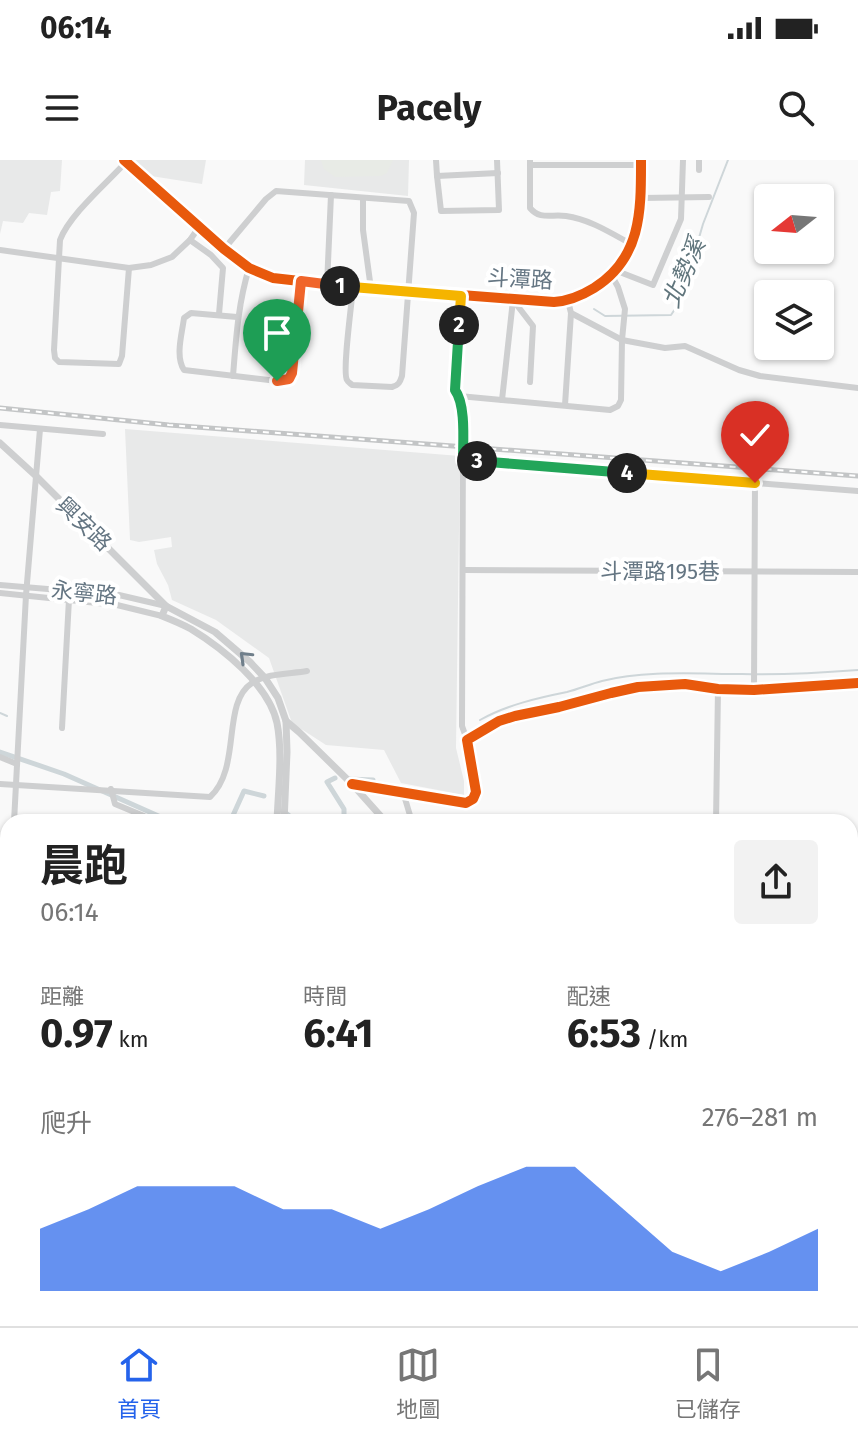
<!DOCTYPE html>
<html lang="zh-TW">
<meta charset="utf-8">
<style>
:root{--surface:#fff;--page:#f2f2f2;--text:#222;--muted:#767676;--line:#e0e0e0;--accent:#2563eb}
body{margin:0;font-family:"Fira Sans","Noto Sans TC",sans-serif;background:var(--page);color:var(--text);height:100vh;display:flex;flex-direction:column;font-size:30px;white-space:nowrap}
*{box-sizing:border-box;margin:0}
p{font-size:26px;color:var(--muted)}
.icon{flex:none;width:44px;height:44px;fill:none;stroke:currentColor;stroke-width:2;stroke-linecap:round;stroke-linejoin:round}
.map{position:relative;flex:1;overflow:hidden}
.details{position:absolute;left:0px;top:654px;width:858px;height:512px;display:flex;flex-direction:column;background:var(--surface);border-radius:24px 24px 0 0;box-shadow:0 2px 6px #0004}
.details>*{flex:none}
.needle{width:52px;rotate:253deg}
.buttons{position:absolute;left:754px;top:24px;display:grid;gap:16px}
.buttons a{display:grid;place-items:center;width:80px;height:80px;border-radius:8px;background:var(--surface);box-shadow:0 2px 6px #0004;font-size:40px}
.pin{position:absolute;display:grid;place-items:center;width:68px;height:68px;color:#fff;margin:-82px -34px;border-radius:50% 50% 50% 0;rotate:-45deg;box-shadow:0 0 8px #0007}
.pin .icon{rotate:45deg}
.km{position:absolute;width:40px;height:40px;margin:-20px;border-radius:50%;background:#222;color:#fff;font-size:22px;line-height:40px;text-align:center}
.round{display:grid;place-items:center;flex:none;width:84px;height:84px;border-radius:8px;background:var(--page)}
.summary{display:flex;align-items:center;justify-content:space-between;height:136px;padding:0 40px}
h1{font-size:44px;font-weight:700;line-height:60px}
.figures{display:grid;grid-template-columns:repeat(3,1fr);gap:12px;height:136px;padding:8px 40px}
.figures div{display:grid;align-content:center}
.figures b{font-size:40px;font-weight:700}
.figures small{font-size:22px;font-weight:400}
.figures p{font-size:22px}
.chart{height:224px;padding:16px 40px}
.chart p{display:flex;justify-content:space-between}
.chart svg{width:100%;height:144px;margin-top:8px;fill:var(--accent);opacity:.7}
.status{display:flex;justify-content:space-between;align-items:center;height:56px;padding:0 40px;background:var(--surface);direction:ltr}
.status svg{height:22px;fill:currentColor}
header{display:flex;justify-content:space-between;align-items:center;height:104px;padding:0 40px;background:var(--surface);font-size:36px;font-weight:700}
.dock{display:flex;justify-content:space-around;align-items:center;height:112px;border-top:2px solid var(--line);background:var(--surface);font-size:22px;color:var(--muted)}
.dock a{display:grid;justify-items:center;gap:4px}
.dock .on{color:var(--accent)}
.map>svg:first-child{display:block}
</style>
<div class="status"><b>06:14</b><svg viewBox="0 0 49 12"><path d="M0 12V9h3v3zM5 12V6h3v6zM10 12V3h3v9zM15 12V0h3v12zM26 1h20v11H26zM47 4h2v5h-2z"/></svg></div>
<header><svg class="icon" aria-label="menu" viewBox="0 0 24 24"><path d="M4 6h16M4 12h16M4 18h16"/></svg>Pacely<svg class="icon" aria-label="search" viewBox="0 0 24 24"><circle cx="10" cy="10" r="6"/><path d="M15 15l6 6"/></svg></header>
<div class="map">
<svg width="858" height="1166" viewBox="0 0 858 1166">
<rect width="100%" height="100%" fill="#f9f9f9"/>
<g fill="#e8e9e9">
<polygon points="0,0 62,0 60,31 51,32 47,55 29,53 23,63 3,61 0,74"/>
<polygon points="133,0 206,0 202,24 151,16"/>
<polygon points="305,0 409,0 408,36 304,25"/>
<polygon points="125,269 460,296 456,588 464,621 464,635 401,623 384,590 326,585 292,563 269,498 216,460 172,440 168,425 157,404 154,390 172,387 171,377 139,382 130,380"/>
</g>
<polygon fill="#e8ebe6" points="321,0 393,0 387,13 381,16 335,17 324,9"/>
<g fill="none" stroke-linecap="round" stroke-linejoin="round">
<g stroke="#ced6d9" stroke-width="2">
<polyline points="594,149 605,156 671,155 681,140 703,64 728,0"/>
<polyline points="0,553 7,556"/>
<path d="M480,560C507,545 537,538 567,532C579,529 590,524 602,521C646,510 697,514 742,514C780,515 820,513 858,510"/>
<polyline points="74,1166 74,1158"/>
<polyline points="81,1166 81,1158"/>
<polyline points="708,1166 708,1158"/>
</g>
<g stroke="#ced6d9" stroke-width="5">
<polyline points="0,592 64,614 172,662"/>
<polyline points="335,618 327,622 344,649 344,662"/>
<polyline points="348,619 373,620"/>
<polyline points="287,654 297,662"/>
<polyline points="230,662 244,631 264,636"/>
</g>
<g stroke="#d5d6d7" stroke-width="11">
<g id="primary">
<polyline points="850,850 858,850"/>
<polyline points="0,855 8,855"/>
<polyline points="850,860 858,860"/>
<polyline points="0,868 8,868"/>
</g>
</g>
<g stroke="#cecfd0" stroke-width="6">
<path d="M124,0L224,89L249,108L273,118L371,129L409,131L554,142C569,141 581,136 594,128C642,98 641,50 641,0"/>
<polyline points="436,0 437,16 498,13"/>
<path d="M530,0V48C540,60 551,54 566,56C589,59 611,73 631,84"/>
<path d="M126,2C107,23 70,54 60,80L54,190L55,198L59,202L119,204L122,196L129,108"/>
<polyline points="530,5 641,5"/>
<polyline points="699,10 699,0"/>
<polyline points="437,16 441,51 499,50 497,0"/>
<polyline points="363,38 363,70 371,129"/>
<polyline points="642,38 709,37"/>
<polyline points="190,80 211,95 223,108 219,154"/>
<path d="M224,89L266,39L276,31L409,41L414,53L402,216C400,222 399,225 392,227L352,225C350,223 348,222 347,220C342,212 352,142 353,127"/>
<polyline points="0,90 129,108 151,105 172,97 190,80 199,67"/>
<polyline points="617,111 653,125 681,59 683,0"/>
<polyline points="327,125 331,35"/>
<polyline points="461,136 455,230 459,236 463,266 462,566 467,580"/>
<polyline points="513,140 533,166 530,222"/>
<polyline points="568,141 571,153 622,180 665,188 685,186 739,210 760,216 858,228"/>
<path d="M237,157L191,153L184,158C182,174 175,196 184,210L277,221L289,219L292,213L301,121"/>
<path d="M233,216C236,179 238,144 249,108"/>
<polyline points="459,236 610,250 618,246 621,240 622,180 625,149 618,127 612,116"/>
<polyline points="502,240 513,140"/>
<polyline points="565,245 571,153"/>
<polyline points="0,265 103,274"/>
<polyline points="463,300 858,331"/>
<polyline points="463,410 858,412"/>
<polyline points="0,425 119,435 166,446"/>
<polyline points="0,433 117,445 162,456"/>
<polyline points="754,530 755,323"/>
<polyline points="62,568 69,439"/>
<polyline points="0,597 17,604"/>
<path d="M0,624L210,637C242,608 221,543 252,523C267,513 290,514 307,511"/>
<polyline points="352,624 466,643 473,639 476,632 467,580 499,561 515,556 559,547 611,533 638,527 685,524 718,529 754,530 858,523"/>
<polyline points="111,629 115,644 144,656 145,662"/>
<polyline points="403,632 412,662"/>
<polyline points="14,662 26,435 40,269"/>
<polyline points="716,662 718,529"/>
<polyline points="3,868 3,836 8,762"/>
<polyline points="78,1166 78,1158"/>
<polyline points="373,1166 373,1158"/>
<polyline points="712,1166 712,1158"/>
</g>
<g stroke="#cecfd0" stroke-width="7">
<polyline points="0,283 36,316 166,446 215,472 250,502 265,518 278,538 286,561 299,572 352,624 386,662"/>
<path d="M166,446L162,456C172,460 182,464 191,469C222,488 269,525 277,563C283,593 278,632 277,662"/>
<polyline points="284,662 287,592 286,561"/>
<polyline points="729,1158 733,1166"/>
</g>
<use href="#primary" stroke="#e1e2e2" stroke-width="9"/>
<g stroke="#c3c5c6" stroke-width="5">
<polyline id="rail" points="0,248 169,265 858,316"/>
</g>
<use href="#rail" stroke="#fff" stroke-width="2" stroke-dasharray="6" stroke-linecap="butt"/>
<g stroke="#fff" stroke-width="15">
<g id="cycleway">
<path d="M124,0L224,89L249,108L273,118L371,129L409,131L554,142C569,141 581,136 594,128C642,98 641,50 641,0"/>
<polyline points="352,624 466,643 473,639 476,632 467,580 499,561 515,556 559,547 611,533 638,527 685,524 718,529 754,530 858,523"/>
</g>
</g>
<use href="#cycleway" stroke="#e8590c" stroke-width="10"/>
</g>
<defs><path id="oneway-chevron" d="M-2-3.5L2.5 0L-2 3.5" fill="none" stroke-width="1.6" stroke-linecap="round" stroke-linejoin="round" transform="scale(2)"/></defs>
<use stroke="#707f8b" href="#oneway-chevron" transform="translate(245 497) rotate(-136)"/>
<g fill="none" stroke-linecap="round" stroke-linejoin="round">
<g stroke="#fff" stroke-width="16">
<polyline id="split-1" points="277,221 289,219 292,213 301,121 340,126"/>
</g>
<g stroke="#fff" stroke-width="16">
<polyline id="split-2" points="340,126 461,136 459,165"/>
</g>
<g stroke="#fff" stroke-width="16">
<path id="split-3" d="M459,165L455,230C466,245 463,281 463,300L477,301"/>
</g>
<g stroke="#fff" stroke-width="16">
<polyline id="split-4" points="477,301 627,313"/>
</g>
<g stroke="#fff" stroke-width="16">
<polyline id="split-5" points="627,313 755,323"/>
</g>
<use href="#split-1" stroke="#f0652b" stroke-width="10"/>
<use href="#split-2" stroke="#f5b400" stroke-width="10"/>
<use href="#split-3" stroke="#22a559" stroke-width="10"/>
<use href="#split-4" stroke="#22a559" stroke-width="10"/>
<use href="#split-5" stroke="#f5b400" stroke-width="10"/>
</g>
<g text-anchor="middle" dominant-baseline="central" stroke-width="8" stroke-linejoin="round" paint-order="stroke">
<g font-size="22" fill="#657683" stroke="#fff">
<text transform="translate(520 119) rotate(3)">斗潭路</text>
<text transform="translate(84 364) rotate(44)">興安路</text>
<text x="660" y="411">斗潭路195巷</text>
<text transform="translate(84 433) rotate(6)">永寧路</text>
</g>
<g font-size="24" font-style="italic" fill="#60757c" stroke="#fff">
<text transform="translate(684 113) rotate(-67)">北勢溪</text>
</g>
</g>
</svg>
<div class="buttons">
<a><svg class="needle" viewBox="-14 -14 28 28"><path d="M0-13l5 13h-10z" fill="#e53935"/><path d="M0 13l5-13h-10z" fill="#767676"/></svg></a>
<a><svg class="icon" aria-label="layers" viewBox="0 0 24 24"><path d="M12 4l9 5-9 5-9-5zM3 14l9 5 9-5"/></svg></a>
</div>
<div class="pin" style="left:277px;top:221px;background:#1e9e55"><svg class="icon" aria-label="arrive" viewBox="0 0 24 24"><path d="M6 21V4h12l-3 4 3 4H6"/></svg></div>
<div class="pin" style="left:755px;top:323px;background:#d93025"><svg class="icon" aria-label="check" viewBox="0 0 24 24"><path d="M5 12l5 5 9-10"/></svg></div>
<b class="km" style="left:340px;top:126px">1</b>
<b class="km" style="left:459px;top:165px">2</b>
<b class="km" style="left:477px;top:301px">3</b>
<b class="km" style="left:627px;top:313px">4</b>
<section class="details">
<div class="summary"><div><h1>晨跑</h1><p>06:14</p></div><a class="round"><svg class="icon" aria-label="share" viewBox="0 0 24 24"><path d="M12 15V3M7 8l5-5 5 5M5 13v7h14v-7"/></svg></a></div>
<div class="figures">
<div><p>距離</p><b>0.97<small> km</small></b></div>
<div><p>時間</p><b>6:41</b></div>
<div><p>配速</p><b>6:53<small> /km</small></b></div>
</div>
<div class="chart"><p><span>爬升</span>276–281 m</p>
<svg viewBox="0 0 160 44" preserveAspectRatio="none"><path d="M0 44V25L10 19L20 12L30 12L40 12L50 19L60 19L70 25L80 19L90 12L100 6L110 6L120 19L130 32L140 38L150 32L160 25V44z"/></svg>
</div>
</section>
</div>
<nav class="dock">
<a class="on"><svg class="icon" aria-label="home" viewBox="0 0 24 24"><path d="M3 11l9-7 9 7M6 9v11h12V9"/></svg>首頁</a>
<a><svg class="icon" aria-label="map" viewBox="0 0 24 24"><path d="M3 6l6-2 6 2 6-2v14l-6 2-6-2-6 2zM9 4v14M15 6v14"/></svg>地圖</a>
<a><svg class="icon" aria-label="saved" viewBox="0 0 24 24"><path d="M7 4h10v16l-5-4-5 4z"/></svg>已儲存</a>
</nav>
